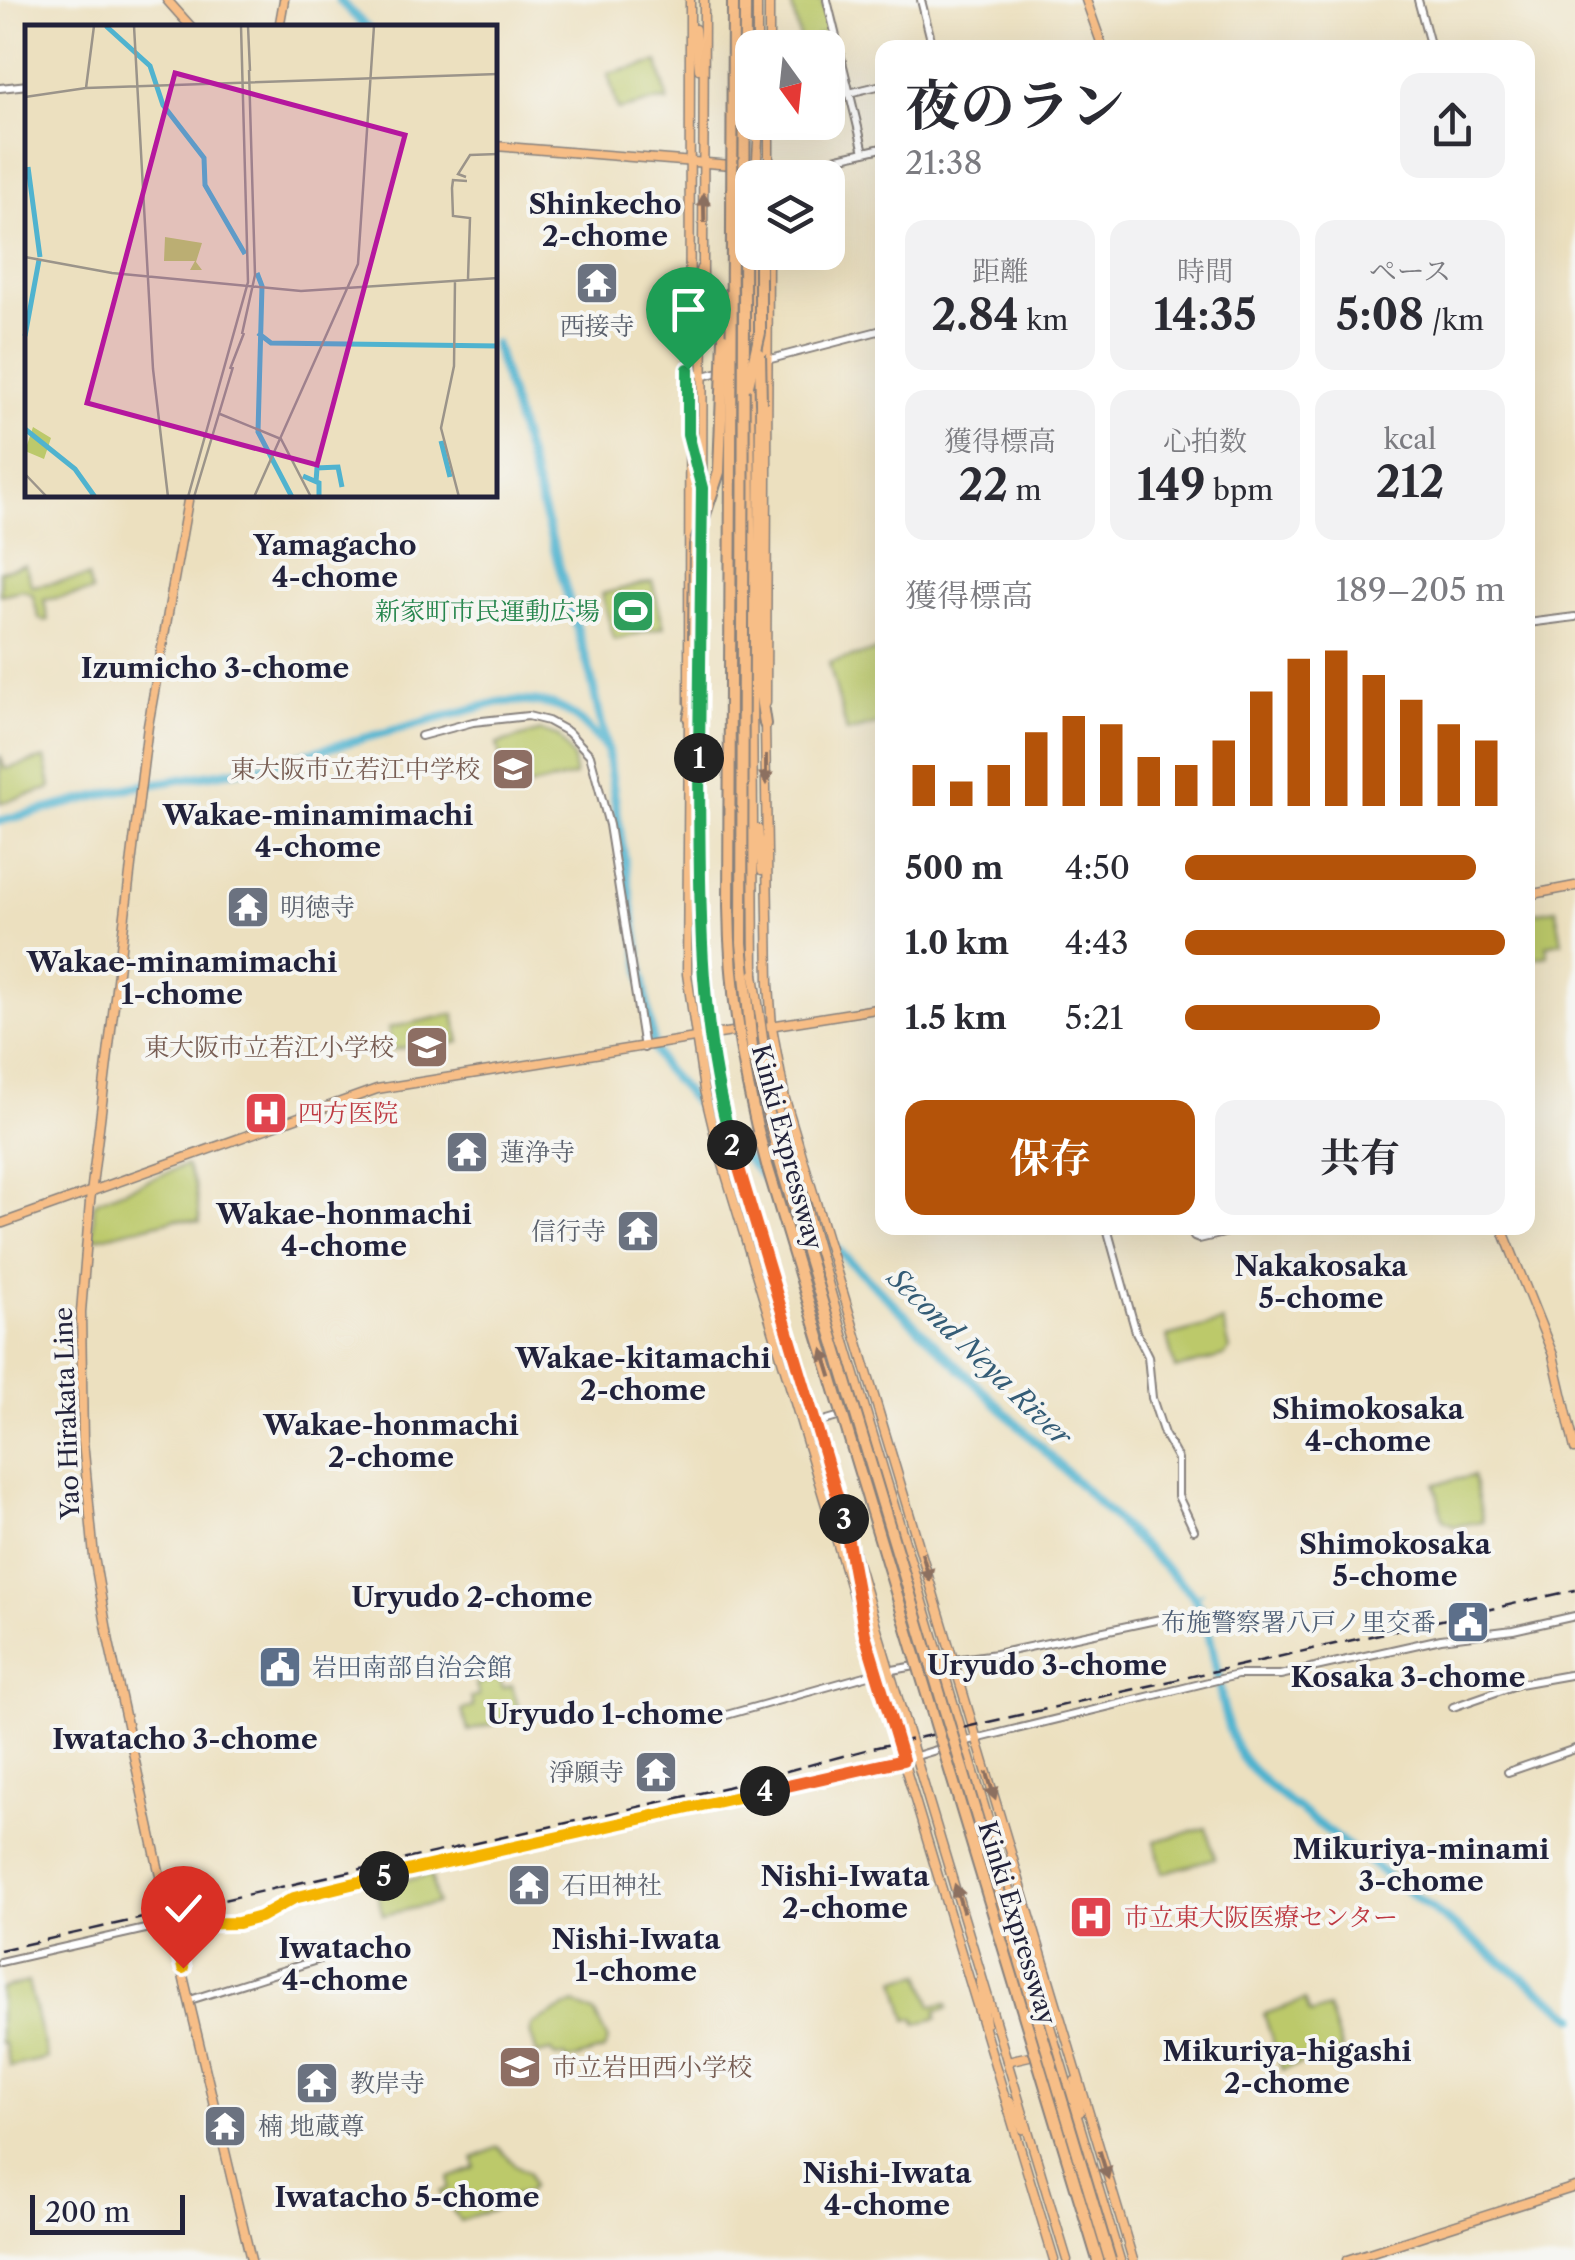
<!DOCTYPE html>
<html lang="ja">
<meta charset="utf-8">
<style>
:root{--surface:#fff;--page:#f2f2f3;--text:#2b2b33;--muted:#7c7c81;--accent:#b45309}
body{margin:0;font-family:"Libre Caslon Text","Noto Serif JP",serif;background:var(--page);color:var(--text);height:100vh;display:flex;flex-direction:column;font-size:38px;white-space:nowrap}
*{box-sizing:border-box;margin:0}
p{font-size:32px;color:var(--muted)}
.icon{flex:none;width:55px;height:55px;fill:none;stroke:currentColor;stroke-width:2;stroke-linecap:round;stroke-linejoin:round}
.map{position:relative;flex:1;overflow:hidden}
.details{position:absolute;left:875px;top:40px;width:660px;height:1195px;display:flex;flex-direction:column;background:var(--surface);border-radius:20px;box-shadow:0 10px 40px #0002}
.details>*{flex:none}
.needle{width:65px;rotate:165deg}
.fabs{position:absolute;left:735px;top:30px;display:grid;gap:20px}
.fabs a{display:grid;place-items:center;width:110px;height:110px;border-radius:20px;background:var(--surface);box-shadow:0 10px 40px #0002;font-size:50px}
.scale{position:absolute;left:30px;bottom:25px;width:155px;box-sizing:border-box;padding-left:10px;border:5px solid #22223b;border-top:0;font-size:28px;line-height:35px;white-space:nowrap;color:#22223b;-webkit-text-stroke:8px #f6f6f2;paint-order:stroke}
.pin{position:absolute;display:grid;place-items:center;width:85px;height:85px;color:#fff;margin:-102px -42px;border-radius:50% 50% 50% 0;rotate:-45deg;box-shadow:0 0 10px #0007}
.pin .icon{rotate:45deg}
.km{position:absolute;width:50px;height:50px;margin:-25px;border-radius:50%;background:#222;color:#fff;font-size:28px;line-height:50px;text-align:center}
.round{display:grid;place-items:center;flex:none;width:105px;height:105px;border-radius:20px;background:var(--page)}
.head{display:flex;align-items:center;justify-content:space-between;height:170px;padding:0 30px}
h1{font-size:55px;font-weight:700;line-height:75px}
.metrics{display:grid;grid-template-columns:repeat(3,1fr);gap:15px;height:170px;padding:10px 30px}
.metrics div{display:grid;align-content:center;border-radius:20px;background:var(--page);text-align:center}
.metrics b{font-size:42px;font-weight:700}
.metrics small{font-size:28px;font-weight:400}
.metrics p{font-size:28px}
.chart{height:280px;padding:20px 30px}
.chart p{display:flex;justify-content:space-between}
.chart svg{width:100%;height:180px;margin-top:10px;stroke:var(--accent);stroke-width:6}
.button{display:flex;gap:20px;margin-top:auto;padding:20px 30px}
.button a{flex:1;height:115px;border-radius:20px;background:var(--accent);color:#fff;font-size:40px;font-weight:700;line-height:115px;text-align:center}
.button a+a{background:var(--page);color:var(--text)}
ul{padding:0 30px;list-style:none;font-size:32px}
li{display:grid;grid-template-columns:160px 120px 1fr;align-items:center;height:75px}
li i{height:25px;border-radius:12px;background:var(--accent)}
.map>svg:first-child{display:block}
</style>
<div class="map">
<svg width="1575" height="2260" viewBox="0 0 1575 2260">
<rect width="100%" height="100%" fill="#f6f6f2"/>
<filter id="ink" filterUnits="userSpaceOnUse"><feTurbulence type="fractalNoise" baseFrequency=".01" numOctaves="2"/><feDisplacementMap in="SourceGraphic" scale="20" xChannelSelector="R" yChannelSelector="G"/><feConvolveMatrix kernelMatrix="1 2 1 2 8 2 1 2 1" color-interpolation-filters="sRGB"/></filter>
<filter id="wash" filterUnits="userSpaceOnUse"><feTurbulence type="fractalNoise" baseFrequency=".0048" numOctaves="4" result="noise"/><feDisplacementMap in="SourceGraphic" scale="40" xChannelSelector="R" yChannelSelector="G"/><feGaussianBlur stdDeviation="2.25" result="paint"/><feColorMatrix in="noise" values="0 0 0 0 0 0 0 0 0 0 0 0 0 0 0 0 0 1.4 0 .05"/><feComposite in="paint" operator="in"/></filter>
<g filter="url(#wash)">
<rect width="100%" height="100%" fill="#ece0bf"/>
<g fill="#bcc96b" stroke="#6f7653" stroke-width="2.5">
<polygon points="800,0 822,0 830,32 816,36 818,47 802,47 791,2"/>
<polygon points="658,62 668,102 661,100 618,110 608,74"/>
<polygon points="25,565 32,586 88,577 92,592 44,600 48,620 44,621 39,618 32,594 23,590 0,595 0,571"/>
<polygon points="652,581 664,627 614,640 602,594"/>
<polygon points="882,649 882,723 847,732 829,663"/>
<polygon points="541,731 559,737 573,758 575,776 527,787 523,776 506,779 497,744"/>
<polygon points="0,755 5,769 45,758 51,786 49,789 0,803"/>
<polygon points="1556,909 1562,942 1546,945 1548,955 1528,959 1528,914"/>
<polygon points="454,1014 460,1042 421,1049 420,1045 392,1050 388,1028"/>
<polygon points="186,1165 195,1186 200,1222 176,1219 93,1239 94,1204 99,1200"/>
<polygon points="1223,1322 1230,1349 1224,1356 1175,1369 1167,1337"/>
<polygon points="1473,1476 1483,1521 1455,1526 1443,1520 1435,1484"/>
<polygon points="499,1678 502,1688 512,1685 521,1717 468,1731 462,1710 473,1707 471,1698 479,1696 476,1684"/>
<polygon points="1206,1828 1215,1858 1162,1873 1155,1841"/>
<polygon points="431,1875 437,1903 383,1915 375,1887"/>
<polygon points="921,1974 932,2006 947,2003 948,2008 936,2011 937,2018 917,2024 915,2018 907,2020 896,1980"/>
<polygon points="28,1982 47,2058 10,2067 4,2043 0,2043 0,1989"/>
<polygon points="1305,2000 1310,2014 1328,2008 1342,2050 1282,2070 1264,2014"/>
<polygon points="574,2003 595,2014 608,2040 604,2050 567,2061 565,2056 556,2057 552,2051 537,2054 530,2032 533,2024"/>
<polygon points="498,2147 514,2164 528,2173 532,2186 527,2192 514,2194 516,2203 460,2221 440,2192 448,2188 449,2178 475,2168 473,2158"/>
</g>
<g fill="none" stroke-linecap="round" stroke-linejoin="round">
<polyline stroke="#50b3cf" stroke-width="2.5" points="1194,1597 1202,1593"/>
<g stroke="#50b3cf" stroke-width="9">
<polyline points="339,0 367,28"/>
<path d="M495,344L590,673L607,749L654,1049L663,1067L762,1176L1192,1594C1220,1639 1214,1697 1235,1745C1243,1764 1261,1778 1276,1792L1575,2017"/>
<path d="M0,821L133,787L257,767L499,702C552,698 571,706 605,747"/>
</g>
</g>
</g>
<g filter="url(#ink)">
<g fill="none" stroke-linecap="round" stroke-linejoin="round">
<g stroke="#87817d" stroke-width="10">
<g id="minor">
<polyline points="827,0 864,152"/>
<polyline points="921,0 933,48"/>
<polyline points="1418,0 1431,48"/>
<polyline points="0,88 28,85"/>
<polyline points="828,98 882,85"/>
<polyline points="769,168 816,163 882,148"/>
<polyline points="767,360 882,330"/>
<polyline points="688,369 704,376 746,365"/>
<polyline points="1528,623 1575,617"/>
<polyline points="421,736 473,722 528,716 548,721 568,732 590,755 609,825 644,1048"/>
<polyline points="1107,1228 1136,1332 1148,1356 1152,1398 1164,1434 1178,1459 1178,1496 1194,1530"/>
<polyline points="1191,1228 1194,1237 1199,1239 1245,1228"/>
<polyline points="803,1427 865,1409"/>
<polyline points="939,1662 996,1654 1179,1615"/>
<polyline points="1453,1707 1519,1684 1575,1674"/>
<polyline points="705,1721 876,1673 921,1665"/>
<polyline points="963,1742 1237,1675 1280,1675 1441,1639 1513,1630 1575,1616"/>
<polyline points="1508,1772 1575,1749"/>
<polyline points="0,1962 163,1925 239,1923 260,1917 301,1896 903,1760 946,1747"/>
<polyline points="190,2000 320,1959"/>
</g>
</g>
<g stroke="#87817d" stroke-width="11">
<g id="major">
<polyline points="167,0 192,28"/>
<polyline points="757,0 757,48"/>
<polyline points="1086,0 1103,48"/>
<polyline points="279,28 284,0"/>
<polyline points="695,29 699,69"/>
<polyline points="769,48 769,0"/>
<polyline points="495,146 769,168"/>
<polyline points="756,178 759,122"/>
<polyline points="769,178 769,122"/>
<polyline points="689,302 701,268"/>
<polyline points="750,363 754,252"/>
<polyline points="750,382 754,974"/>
<polyline points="692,449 700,479"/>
<polyline points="189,495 148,726 90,1202 81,1312 83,1441 94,1557 109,1642 169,1917 251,2260"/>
<polyline points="702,517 704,0"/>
<polyline points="702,531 699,744 702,976"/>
<polyline points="689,703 690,0"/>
<polyline points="766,703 768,252"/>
<polyline points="689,717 687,974 704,1090 718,1148 1054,2260"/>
<polyline points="765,722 769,984 772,1027 785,1099 1133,2260"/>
<polyline points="758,829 762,870"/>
<polyline points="1528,895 1575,886"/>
<polyline points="737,1164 1067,2260"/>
<polyline points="0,1224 377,1089 882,1008"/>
<polyline points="1502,1228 1553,1355 1575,1449"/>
<polyline points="775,1318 790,1350"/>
<polyline points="846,1345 1120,2260"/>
<polyline points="852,1560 859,1600"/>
<polyline points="1014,1896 1029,1928"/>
<polyline points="980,1982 986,2023"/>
<polyline points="1007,2061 1052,2051"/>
<polyline points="1075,2081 1080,2112"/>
<polyline points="1010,2101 1023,2129"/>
<polyline points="1347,2260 1575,2187"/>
</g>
</g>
<g stroke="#87817d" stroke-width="14">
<g id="highway">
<polyline points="747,191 752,216"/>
<polyline points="724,338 728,294"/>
<polyline points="761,403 759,684 765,724"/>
<polyline points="689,718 694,695 694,639"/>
</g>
</g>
<use href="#minor" stroke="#fff" stroke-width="6"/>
<use href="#major" stroke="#f7be87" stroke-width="8"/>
<use href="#highway" stroke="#f7be87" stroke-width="10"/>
<polyline stroke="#22223b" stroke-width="2.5" stroke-dasharray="15 8" stroke-linecap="butt" points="0,1950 727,1787 873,1748 1575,1590"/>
<g stroke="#87817d" stroke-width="11" stroke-linecap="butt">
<g id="major-bridge">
<polyline points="754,974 768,1075 846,1345"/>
<polyline points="702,976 711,1054 737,1164"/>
</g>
</g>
<g stroke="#87817d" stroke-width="14" stroke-linecap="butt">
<g id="highway-bridge">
<path d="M733,0L729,906C730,996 743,1079 767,1165L1098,2260"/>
<polyline points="745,0 742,943 752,1048 780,1162 1110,2260"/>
<polyline points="760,354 761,403"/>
<polyline points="748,385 760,333 760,252"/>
<polyline points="694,639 695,545 719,472 724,338"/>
</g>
</g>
<use href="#major-bridge" stroke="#f7be87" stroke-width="8"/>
<use href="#highway-bridge" stroke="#f7be87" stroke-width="10"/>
</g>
<defs><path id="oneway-solid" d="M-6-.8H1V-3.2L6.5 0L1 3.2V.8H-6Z" transform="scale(2.5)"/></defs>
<g fill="#8c7061">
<use href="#oneway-solid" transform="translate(704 208) rotate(-91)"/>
<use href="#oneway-solid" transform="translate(766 770) rotate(90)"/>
<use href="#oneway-solid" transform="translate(827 1363) rotate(-107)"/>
<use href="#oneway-solid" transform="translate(926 1567) rotate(74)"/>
<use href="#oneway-solid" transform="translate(991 1786) rotate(73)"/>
<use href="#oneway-solid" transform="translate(959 1898) rotate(-107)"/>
<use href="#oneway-solid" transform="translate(1104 2165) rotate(73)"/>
</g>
</g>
<g fill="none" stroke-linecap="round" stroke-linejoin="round" filter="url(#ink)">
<g stroke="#fff" stroke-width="20">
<polyline id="split-1" points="688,369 688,434 702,488 699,758"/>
</g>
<g stroke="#fff" stroke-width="20">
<path id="split-2" d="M699,758C700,888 696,1018 732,1145"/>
</g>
<g stroke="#fff" stroke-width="20">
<polyline id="split-3" points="732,1145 844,1519"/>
</g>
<g stroke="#fff" stroke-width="20">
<polyline id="split-4" points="765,1791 903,1760 865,1634 844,1519"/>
</g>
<g stroke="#fff" stroke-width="20">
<polyline id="split-5" points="384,1876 765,1791"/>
</g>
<g stroke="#fff" stroke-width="20">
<polyline id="split-6" points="183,1968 172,1924 238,1923 260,1917 294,1898 384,1876"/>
</g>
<use href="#split-1" stroke="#22a559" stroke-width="12"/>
<use href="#split-2" stroke="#22a559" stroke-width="12"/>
<use href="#split-3" stroke="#f0652b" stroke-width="12"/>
<use href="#split-4" stroke="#f0652b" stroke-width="12"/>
<use href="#split-5" stroke="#f5b400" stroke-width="12"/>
<use href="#split-6" stroke="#f5b400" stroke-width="12"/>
</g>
<defs>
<g id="temple-square" transform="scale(2.25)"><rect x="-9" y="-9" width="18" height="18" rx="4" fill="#6b7280" stroke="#f6f6f2"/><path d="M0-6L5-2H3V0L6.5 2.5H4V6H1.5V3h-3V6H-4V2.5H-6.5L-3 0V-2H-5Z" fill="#fff"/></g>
<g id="stadium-square" transform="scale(2.25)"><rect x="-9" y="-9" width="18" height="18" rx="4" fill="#2e9e5b" stroke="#f6f6f2"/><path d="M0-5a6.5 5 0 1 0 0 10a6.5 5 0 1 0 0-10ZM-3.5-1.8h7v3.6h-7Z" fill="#fff"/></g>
<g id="school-square" transform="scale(2.25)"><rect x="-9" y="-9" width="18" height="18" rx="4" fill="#8d6e63" stroke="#f6f6f2"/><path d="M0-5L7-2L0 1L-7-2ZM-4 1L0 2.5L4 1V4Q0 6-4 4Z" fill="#fff"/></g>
<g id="hospital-square" transform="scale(2.25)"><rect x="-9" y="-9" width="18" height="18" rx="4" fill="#e0444e" stroke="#f6f6f2"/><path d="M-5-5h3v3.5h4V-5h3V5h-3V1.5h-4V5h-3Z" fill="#fff"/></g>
<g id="civic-square" transform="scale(2.25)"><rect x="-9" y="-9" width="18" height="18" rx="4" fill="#5c6f8a" stroke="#f6f6f2"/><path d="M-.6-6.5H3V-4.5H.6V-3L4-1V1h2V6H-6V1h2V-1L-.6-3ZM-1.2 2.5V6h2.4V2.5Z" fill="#fff"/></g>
</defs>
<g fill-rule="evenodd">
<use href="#temple-square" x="597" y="283"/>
<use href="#stadium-square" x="633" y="611"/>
<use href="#school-square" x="513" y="769"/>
<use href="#temple-square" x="248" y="907"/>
<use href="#school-square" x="427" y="1047"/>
<use href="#hospital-square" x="266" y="1113"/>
<use href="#temple-square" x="467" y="1152"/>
<use href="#temple-square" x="638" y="1231"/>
<use href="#civic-square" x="1468" y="1622"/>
<use href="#civic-square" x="280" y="1667"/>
<use href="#temple-square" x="656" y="1772"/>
<use href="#temple-square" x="529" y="1885"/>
<use href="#hospital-square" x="1091" y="1917"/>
<use href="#school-square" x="520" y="2067"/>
<use href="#temple-square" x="317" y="2083"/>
<use href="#temple-square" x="225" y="2126"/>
</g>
<g text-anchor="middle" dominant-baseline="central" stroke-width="8" stroke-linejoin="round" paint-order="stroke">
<g font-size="25" fill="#5b616d" stroke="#f6f6f2" text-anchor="start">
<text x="597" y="326" text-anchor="middle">西接寺</text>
<text x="280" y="907">明徳寺</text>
<text x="500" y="1152">蓮浄寺</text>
<text x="606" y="1231" text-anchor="end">信行寺</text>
<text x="624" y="1772" text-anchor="end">淨願寺</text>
<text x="562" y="1885">石田神社</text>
<text x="350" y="2083">教岸寺</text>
<text x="258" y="2126">楠 地蔵尊</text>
</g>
<g font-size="25" fill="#27864d" stroke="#f6f6f2" text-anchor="end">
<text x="600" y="611">新家町市民運動広場</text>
</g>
<g font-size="25" fill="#785e54" stroke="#f6f6f2" text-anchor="end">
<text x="480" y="769">東大阪市立若江中学校</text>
<text x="394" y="1047">東大阪市立若江小学校</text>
<text x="552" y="2067" text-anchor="start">市立岩田西小学校</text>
</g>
<g font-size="25" fill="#be3a42" stroke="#f6f6f2" text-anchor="start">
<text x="298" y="1113">四方医院</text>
<text x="1124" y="1917">市立東大阪医療センター</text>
</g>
<g font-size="25" fill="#22223b" stroke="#f6f6f2">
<text transform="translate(787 1147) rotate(75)">Kinki Expressway</text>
<text transform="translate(67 1413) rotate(-92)">Yao Hirakata Line</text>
<text transform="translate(1017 1923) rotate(73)">Kinki Expressway</text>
</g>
<g font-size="25" fill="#4e5e75" stroke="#f6f6f2" text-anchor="end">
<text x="1436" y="1622">布施警察署八戸ノ里交番</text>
<text x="312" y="1667" text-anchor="start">岩田南部自治会館</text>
</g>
<g font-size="28" font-weight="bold" fill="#22223b" stroke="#f6f6f2">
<text x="605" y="204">Shinkecho<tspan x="605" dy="32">2-chome</tspan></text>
<text x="335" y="545">Yamagacho<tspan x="335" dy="32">4-chome</tspan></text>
<text x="215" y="668">Izumicho 3-chome</text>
<text x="318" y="815">Wakae-minamimachi<tspan x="318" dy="32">4-chome</tspan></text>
<text x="182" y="962">Wakae-minamimachi<tspan x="182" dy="32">1-chome</tspan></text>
<text x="344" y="1214">Wakae-honmachi<tspan x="344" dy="32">4-chome</tspan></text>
<text x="1321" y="1266">Nakakosaka<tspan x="1321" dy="32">5-chome</tspan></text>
<text x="643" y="1358">Wakae-kitamachi<tspan x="643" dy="32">2-chome</tspan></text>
<text x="1368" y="1409">Shimokosaka<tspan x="1368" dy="32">4-chome</tspan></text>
<text x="391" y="1425">Wakae-honmachi<tspan x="391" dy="32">2-chome</tspan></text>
<text x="1395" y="1544">Shimokosaka<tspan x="1395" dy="32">5-chome</tspan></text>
<text x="472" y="1597">Uryudo 2-chome</text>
<text x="1047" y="1665">Uryudo 3-chome</text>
<text x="1408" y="1677">Kosaka 3-chome</text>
<text x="605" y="1714">Uryudo 1-chome</text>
<text x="185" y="1739">Iwatacho 3-chome</text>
<text x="1421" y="1849">Mikuriya-minami<tspan x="1421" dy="32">3-chome</tspan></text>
<text x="845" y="1876">Nishi-Iwata<tspan x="845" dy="32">2-chome</tspan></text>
<text x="636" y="1939">Nishi-Iwata<tspan x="636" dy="32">1-chome</tspan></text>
<text x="345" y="1948">Iwatacho<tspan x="345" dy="32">4-chome</tspan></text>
<text x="1287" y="2051">Mikuriya-higashi<tspan x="1287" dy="32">2-chome</tspan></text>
<text x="887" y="2173">Nishi-Iwata<tspan x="887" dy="32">4-chome</tspan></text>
<text x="407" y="2197">Iwatacho 5-chome</text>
</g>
<g font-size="28" font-style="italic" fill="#345c76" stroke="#f6f6f2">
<text transform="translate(980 1357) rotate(44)">Second Neya River</text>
</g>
</g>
<g transform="translate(25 25)">
<rect width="472" height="472" fill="#ece0bf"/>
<path d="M140,212L177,218L171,237L177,245H165L170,236H139ZM8,402L26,413L19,434L0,426Z" fill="#bcc96b"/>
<path fill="none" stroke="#50b3cf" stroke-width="5" d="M81,1L125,41L138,80L179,133L180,160L220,229M3,142L15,232M232,248L237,261L233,407L267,472M233,308L246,318L473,321M0,311L14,235M0,404L50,444L70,472M416,416L425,452M278,451L294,458V472M291,457L292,443L313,442L317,462"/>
<path fill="none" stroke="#9b948a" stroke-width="2.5" d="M109,1L128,344L143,472M223,1L225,46M61,63L69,1M0,72L61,63L473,49M441,152L433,149L445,130L473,129M442,156L428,155L427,163L428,191L445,193L443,254M0,232L87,248L276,266L473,253M430,255L429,341L416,403L434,472M217,309L230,250L224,45M205,344L219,308M195,389L256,414L286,472M0,449L22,472M163,472L223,257L216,1M169,472L208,342M229,472L333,239L349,1"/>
<path fill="#b5179e" fill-opacity="0.15" stroke="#b5179e" stroke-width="5" d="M150,48L380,110L292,440L62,378Z"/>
<rect width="472" height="472" fill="none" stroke="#22223b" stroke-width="5"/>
</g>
</svg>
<div class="fabs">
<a><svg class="needle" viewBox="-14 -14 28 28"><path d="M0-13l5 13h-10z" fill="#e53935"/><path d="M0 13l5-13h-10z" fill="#7c7c81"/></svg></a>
<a><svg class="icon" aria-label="layers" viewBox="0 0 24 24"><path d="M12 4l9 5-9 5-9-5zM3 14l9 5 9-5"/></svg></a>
</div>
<div class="scale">200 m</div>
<div class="pin" style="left:688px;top:369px;background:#1e9e55"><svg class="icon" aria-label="arrive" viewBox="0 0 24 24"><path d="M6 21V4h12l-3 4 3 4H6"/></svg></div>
<div class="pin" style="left:183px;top:1968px;background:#d93025"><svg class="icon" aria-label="check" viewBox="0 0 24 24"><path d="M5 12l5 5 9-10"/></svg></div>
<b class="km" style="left:699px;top:758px">1</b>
<b class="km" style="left:732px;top:1145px">2</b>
<b class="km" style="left:844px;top:1519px">3</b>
<b class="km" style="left:765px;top:1791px">4</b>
<b class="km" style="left:384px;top:1876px">5</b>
<section class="details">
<div class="head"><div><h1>夜のラン</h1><p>21:38</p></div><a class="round"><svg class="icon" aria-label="share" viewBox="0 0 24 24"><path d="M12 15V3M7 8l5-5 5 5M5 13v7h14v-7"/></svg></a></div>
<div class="metrics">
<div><p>距離</p><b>2.84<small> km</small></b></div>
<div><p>時間</p><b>14:35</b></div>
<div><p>ペース</p><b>5:08<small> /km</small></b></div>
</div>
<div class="metrics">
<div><p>獲得標高</p><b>22<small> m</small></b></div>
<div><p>心拍数</p><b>149<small> bpm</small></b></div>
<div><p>kcal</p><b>212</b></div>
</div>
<div class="chart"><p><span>獲得標高</span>189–205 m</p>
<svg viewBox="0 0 160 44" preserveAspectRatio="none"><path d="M5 44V34M15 44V38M25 44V34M35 44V26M45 44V22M55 44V24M65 44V32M75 44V34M85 44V28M95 44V16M105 44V8M115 44V6M125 44V12M135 44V18M145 44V24M155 44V28"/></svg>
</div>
<ul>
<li><b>500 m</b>4:50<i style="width:91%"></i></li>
<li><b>1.0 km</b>4:43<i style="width:100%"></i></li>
<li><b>1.5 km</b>5:21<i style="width:61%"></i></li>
</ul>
<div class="button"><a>保存</a><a>共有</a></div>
</section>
</div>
